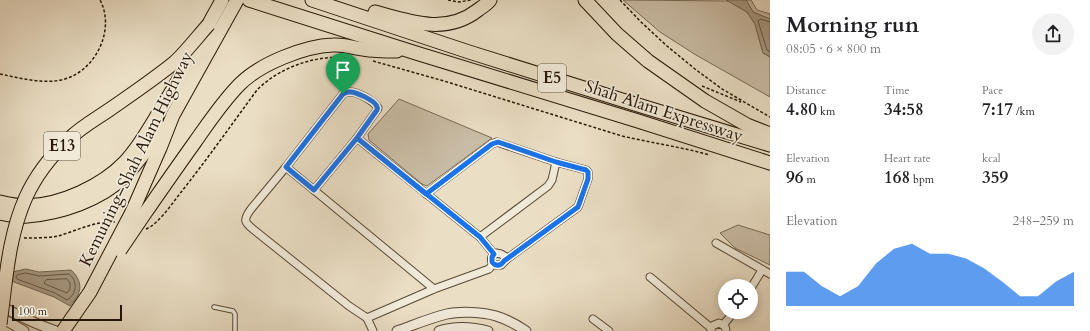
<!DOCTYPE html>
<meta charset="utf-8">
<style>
:root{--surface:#fff;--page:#f2f2f2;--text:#202124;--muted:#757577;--accent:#1a73e8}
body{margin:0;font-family:Cardo,serif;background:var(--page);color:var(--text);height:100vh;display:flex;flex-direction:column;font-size:15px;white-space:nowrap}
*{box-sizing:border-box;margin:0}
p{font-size:13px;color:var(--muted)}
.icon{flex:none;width:22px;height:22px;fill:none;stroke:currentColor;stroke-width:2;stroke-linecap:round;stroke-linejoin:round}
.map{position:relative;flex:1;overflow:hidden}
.drawer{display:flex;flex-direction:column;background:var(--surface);width:320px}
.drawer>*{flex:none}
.tools{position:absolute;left:718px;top:279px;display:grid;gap:8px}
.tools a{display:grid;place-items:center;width:40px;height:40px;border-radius:50%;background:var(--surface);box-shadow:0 2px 10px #0003;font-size:20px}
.scale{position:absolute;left:12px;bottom:10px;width:110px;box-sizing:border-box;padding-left:4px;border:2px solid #261706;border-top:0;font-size:11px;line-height:14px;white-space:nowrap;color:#261706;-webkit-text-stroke:3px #f1ead9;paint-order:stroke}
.pin{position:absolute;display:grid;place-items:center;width:34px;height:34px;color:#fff;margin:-41px -17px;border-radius:50% 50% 50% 0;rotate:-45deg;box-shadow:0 0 4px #0007}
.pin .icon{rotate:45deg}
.round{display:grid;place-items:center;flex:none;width:42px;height:42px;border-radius:21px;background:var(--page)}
.summary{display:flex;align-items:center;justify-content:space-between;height:68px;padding:0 16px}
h1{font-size:22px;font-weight:700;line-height:30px}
.metrics{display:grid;grid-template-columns:repeat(3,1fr);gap:6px;height:68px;padding:4px 16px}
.metrics div{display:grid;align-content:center}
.metrics b{font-size:17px;font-weight:700}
.metrics small{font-size:11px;font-weight:400}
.metrics p{font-size:11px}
.chart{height:112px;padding:8px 16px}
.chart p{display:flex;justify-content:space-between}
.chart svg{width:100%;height:72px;margin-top:4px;fill:var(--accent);opacity:.7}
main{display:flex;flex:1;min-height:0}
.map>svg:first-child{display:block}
</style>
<main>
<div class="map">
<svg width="770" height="331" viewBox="0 0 770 331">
<rect width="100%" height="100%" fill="#eadec5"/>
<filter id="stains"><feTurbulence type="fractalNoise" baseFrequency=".005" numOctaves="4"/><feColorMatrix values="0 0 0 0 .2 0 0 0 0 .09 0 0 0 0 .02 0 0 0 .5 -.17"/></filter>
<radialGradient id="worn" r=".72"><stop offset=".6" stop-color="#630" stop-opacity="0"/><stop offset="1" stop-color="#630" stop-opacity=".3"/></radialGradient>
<g fill="#c9bca5" stroke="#786a56">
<polygon points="623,0 729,1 747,12 755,24 763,53 770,57 770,97 696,55 660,32"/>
<polygon points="746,0 751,0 757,10 770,14 770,19 753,12"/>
<polygon points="399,99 492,138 427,186 422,184 369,140 368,134"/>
<polygon points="738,225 770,235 770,265 735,248 720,233"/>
</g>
<g fill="#a79a84" stroke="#736652">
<polygon points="726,0 746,0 753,12 770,19 770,57 763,53 755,24 747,12"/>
<path d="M26,269L39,272L71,270C77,275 82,284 79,292C78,297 73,302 70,306L54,297L14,282L10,278L12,272Z"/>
</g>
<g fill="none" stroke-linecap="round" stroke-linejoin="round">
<g stroke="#665845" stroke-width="1">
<polyline points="770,22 760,19 758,21 767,50 770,52"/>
<path d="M26,273L39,276L69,274C78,281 77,294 67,300L55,293L17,279L16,277L17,275Z"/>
<polygon points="67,279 70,283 70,289 67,293 45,284 44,283 46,280"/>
</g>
<g stroke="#574936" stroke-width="5.5">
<polyline id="service" points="214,307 233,311 235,314 235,331"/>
</g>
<g stroke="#574936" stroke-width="9">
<g id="minor">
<polyline points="357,138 480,237 494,254"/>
<polyline points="286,167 434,289"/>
<path d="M314,190L357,138L377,110L378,108C374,101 357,91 349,92C346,92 346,93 343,94L286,167L251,209C243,220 244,222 254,230L349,306L367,318"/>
<polyline points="426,194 492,144 497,142 556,162 586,170 588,172 588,179 578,207 508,258"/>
<polyline points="480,237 548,186 552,180 556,162"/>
<polyline points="716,243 770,274"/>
<path d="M496,253L501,254L508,258L501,265H495C490,262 490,256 496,253Z"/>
<polyline points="650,277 711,328"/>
<polyline points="751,288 762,270"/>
<polyline points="367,318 434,289 489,269 493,264"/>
<polyline points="367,318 373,331"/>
<polyline points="593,319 609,331"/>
<polyline points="723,325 734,312"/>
<polyline points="711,331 712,326 719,323 725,326 726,331"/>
</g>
</g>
<g stroke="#574936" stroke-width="11">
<g id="tertiary">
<path d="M0,305C18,316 36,324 56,331"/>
<polyline points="0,317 24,331"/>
<path d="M397,331C414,325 430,318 447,314C460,311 483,312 496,316C506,319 517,325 526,331"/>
<path d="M439,331C455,326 472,327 488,331"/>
</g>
</g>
<g stroke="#261706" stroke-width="15">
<g id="motorway">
<polyline points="249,0 416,53 638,121 770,163"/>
<polyline points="312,0 469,52 638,105 770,145"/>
<polyline points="585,0 617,34 648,61 705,101 747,125 770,134"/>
<path d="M375,12C411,22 446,35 478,10C482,7 487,4 490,0"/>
<path d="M0,202C9,204 18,206 27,206C61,205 102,186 125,162C140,146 150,127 161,109C174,88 186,67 198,46C202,39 205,31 209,24C213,16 218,8 222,0"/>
<polyline points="132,212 160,148 173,115 237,0"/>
<path d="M0,213C9,215 18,217 27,216C61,213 101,200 125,176C139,161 151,144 163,128"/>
<path d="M141,219C159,193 177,167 195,142C209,122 223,101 240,84C260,64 304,46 333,45C344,44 353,48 363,49C374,51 385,51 397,51"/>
</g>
</g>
<g stroke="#261706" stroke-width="1.5" stroke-dasharray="3 2" stroke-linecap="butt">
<polyline points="448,0 459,2 471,0"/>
<polyline points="620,0 641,22 667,46 695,69 722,89 770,117"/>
<path d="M373,61L444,81L622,136C652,143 681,147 710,155"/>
<path d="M0,74C20,78 41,84 61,80C95,73 116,30 100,0"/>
<polyline points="702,86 741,102"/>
<path d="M146,229C159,224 173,202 182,191C208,158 232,124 257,90C281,66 318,54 352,58"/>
<path d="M24,238C35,238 47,238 58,236C76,231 97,220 116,222"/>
</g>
<use href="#service" stroke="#f1ead9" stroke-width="3.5"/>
<use href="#minor" stroke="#f1ead9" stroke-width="7"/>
<use href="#tertiary" stroke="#f1ead9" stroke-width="9"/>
<use href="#motorway" stroke="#eadec5" stroke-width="13"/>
<g stroke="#261706" stroke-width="15" stroke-linecap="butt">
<g id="motorway-bridge">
<polyline points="120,250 141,219"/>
<path d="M0,324C6,281 8,237 26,197C36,175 52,155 69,139C80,128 94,120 106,112C129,96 153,80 175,62C186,52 199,35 209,24"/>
<polyline points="63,331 90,292 132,212"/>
</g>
</g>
<use href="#motorway-bridge" stroke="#eadec5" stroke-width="13"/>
</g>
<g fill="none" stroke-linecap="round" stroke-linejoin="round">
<g stroke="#fff" stroke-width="8">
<path id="route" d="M343,94L286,167L314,190L357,138L480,237L494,254L492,257V262C496,267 501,266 504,261L578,207L588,179V172L586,170L556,162L498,142L492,144L426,194L357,138L377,110C377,109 378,108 377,107C376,101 355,91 349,92C346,92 346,93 343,94"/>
</g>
<use href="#route" stroke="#1a73e8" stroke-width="5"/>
</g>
<g text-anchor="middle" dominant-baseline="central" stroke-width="3.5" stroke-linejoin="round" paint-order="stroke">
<g fill="#f1ead9" stroke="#635645" stroke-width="1">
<rect x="538" y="64" width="28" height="28" rx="3"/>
<rect x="44" y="132" width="36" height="28" rx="3"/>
</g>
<g font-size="16" font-weight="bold" fill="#261706">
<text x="552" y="78">E5</text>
<text x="62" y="146">E13</text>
</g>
<g font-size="17" fill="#261706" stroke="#f1ead9">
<text transform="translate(664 111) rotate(18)">Shah Alam Expressway</text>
<text transform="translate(136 159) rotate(-64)">Kemuning–Shah Alam Highway</text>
</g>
</g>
<rect width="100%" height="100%" filter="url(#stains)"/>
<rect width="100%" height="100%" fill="url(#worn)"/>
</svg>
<div class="tools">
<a><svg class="icon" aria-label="locate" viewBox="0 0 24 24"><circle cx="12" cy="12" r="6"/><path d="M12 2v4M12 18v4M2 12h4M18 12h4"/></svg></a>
</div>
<div class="scale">100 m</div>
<div class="pin" style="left:343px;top:94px;background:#1e9e55"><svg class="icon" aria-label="arrive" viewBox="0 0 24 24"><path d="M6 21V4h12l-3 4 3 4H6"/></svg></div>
</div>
<section class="drawer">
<div class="summary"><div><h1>Morning run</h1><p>08:05 · 6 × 800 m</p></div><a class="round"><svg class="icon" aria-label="share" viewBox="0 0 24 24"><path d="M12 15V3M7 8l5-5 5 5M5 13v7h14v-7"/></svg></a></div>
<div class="metrics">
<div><p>Distance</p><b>4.80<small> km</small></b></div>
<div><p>Time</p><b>34:58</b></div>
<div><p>Pace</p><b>7:17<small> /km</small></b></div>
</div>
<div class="metrics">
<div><p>Elevation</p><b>96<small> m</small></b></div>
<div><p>Heart rate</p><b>168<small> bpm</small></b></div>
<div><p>kcal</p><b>359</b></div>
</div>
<div class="chart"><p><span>Elevation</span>248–259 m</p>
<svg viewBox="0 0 160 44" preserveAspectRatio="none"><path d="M0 44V23L10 23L20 32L30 38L40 32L50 18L60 9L70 6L80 12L90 12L100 15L110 21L120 29L130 38L140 38L150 29L160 23V44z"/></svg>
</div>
</section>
</main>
